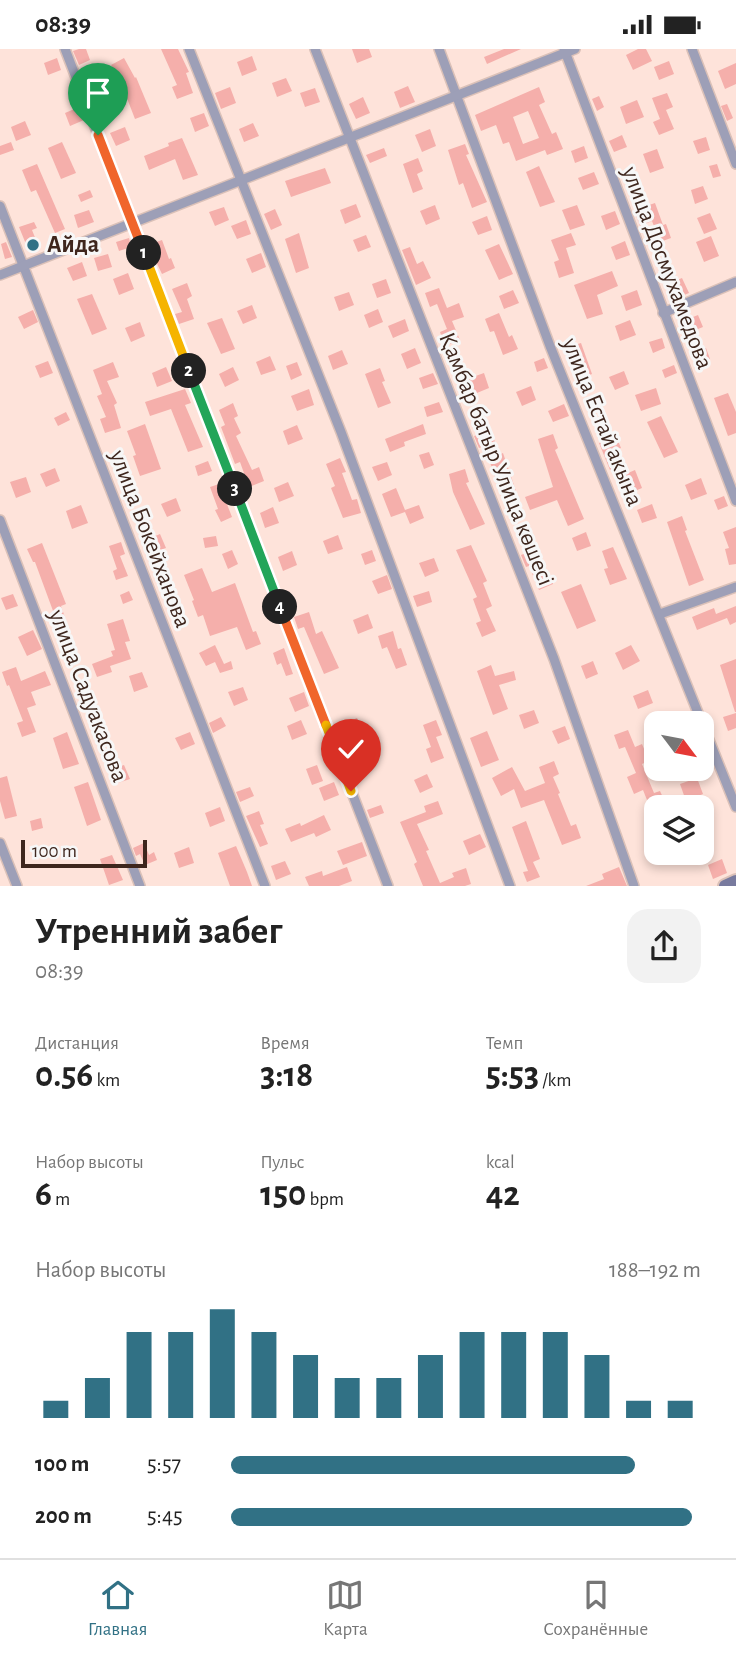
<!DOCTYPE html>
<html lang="ru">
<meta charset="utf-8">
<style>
:root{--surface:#fff;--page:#f2f2f2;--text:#222;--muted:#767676;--line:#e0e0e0;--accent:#317185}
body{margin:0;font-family:"Alegreya Sans",sans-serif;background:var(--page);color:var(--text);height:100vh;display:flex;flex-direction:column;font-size:26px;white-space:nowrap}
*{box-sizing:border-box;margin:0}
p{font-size:23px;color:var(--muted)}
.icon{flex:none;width:38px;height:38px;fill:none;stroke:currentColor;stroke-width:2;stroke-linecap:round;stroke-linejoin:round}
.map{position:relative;height:837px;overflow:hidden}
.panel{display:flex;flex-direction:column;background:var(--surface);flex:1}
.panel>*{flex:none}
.needle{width:46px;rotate:122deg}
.fabs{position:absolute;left:644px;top:662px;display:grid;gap:14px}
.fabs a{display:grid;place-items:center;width:70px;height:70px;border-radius:14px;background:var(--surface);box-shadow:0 4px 10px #0003;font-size:35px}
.scale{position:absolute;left:21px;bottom:18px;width:126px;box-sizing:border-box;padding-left:7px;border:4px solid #3e261d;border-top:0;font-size:19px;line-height:24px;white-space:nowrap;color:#3e261d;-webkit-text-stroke:5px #f7f7f7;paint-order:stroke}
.pin{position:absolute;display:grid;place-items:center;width:60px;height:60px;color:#fff;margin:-72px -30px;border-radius:50% 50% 50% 0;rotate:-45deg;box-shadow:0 0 7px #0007}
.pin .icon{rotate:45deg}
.km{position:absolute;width:35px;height:35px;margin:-18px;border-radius:50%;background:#222;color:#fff;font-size:19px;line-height:35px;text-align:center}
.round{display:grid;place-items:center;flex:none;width:74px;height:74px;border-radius:21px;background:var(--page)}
.summary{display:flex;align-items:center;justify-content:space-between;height:119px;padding:0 35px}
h1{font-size:38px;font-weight:700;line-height:52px}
.stats{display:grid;grid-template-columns:repeat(3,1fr);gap:10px;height:119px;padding:7px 35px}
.stats div{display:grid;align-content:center}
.stats b{font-size:35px;font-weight:700}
.stats small{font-size:19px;font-weight:400}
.stats p{font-size:19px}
.chart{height:196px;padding:14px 35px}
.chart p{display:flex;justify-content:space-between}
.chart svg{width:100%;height:126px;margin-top:7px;stroke:var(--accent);stroke-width:6}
ul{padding:0 35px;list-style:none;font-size:23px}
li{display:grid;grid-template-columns:112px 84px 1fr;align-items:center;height:52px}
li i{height:18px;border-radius:9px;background:var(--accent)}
.status{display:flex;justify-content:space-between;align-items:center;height:49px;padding:0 35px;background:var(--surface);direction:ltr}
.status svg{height:19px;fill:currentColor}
.dock{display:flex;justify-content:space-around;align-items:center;height:98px;border-top:2px solid var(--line);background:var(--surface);font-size:19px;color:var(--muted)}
.dock a{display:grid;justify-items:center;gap:4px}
.dock .active{color:var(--accent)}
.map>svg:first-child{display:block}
</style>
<div class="status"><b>08:39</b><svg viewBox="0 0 49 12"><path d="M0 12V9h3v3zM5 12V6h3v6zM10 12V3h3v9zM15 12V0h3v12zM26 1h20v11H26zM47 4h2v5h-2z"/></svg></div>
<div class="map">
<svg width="736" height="837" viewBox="0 0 736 837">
<rect width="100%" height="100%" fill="#fee3da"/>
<g fill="#f5afab" fill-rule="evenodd">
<polygon points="79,0 86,0 90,11 79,16 73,2"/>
<polygon points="161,0 178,0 189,23 186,24 193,44 177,50 172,38 177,36"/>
<polygon points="352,0 369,0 372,8 357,14"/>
<polygon points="504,0 521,0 487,15 484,8"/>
<polygon points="638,0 646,0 652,12 633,21 626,6"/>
<polygon points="252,7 257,21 242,27 237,13"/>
<polygon points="57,9 61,21 48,26 44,14"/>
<polygon points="124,9 135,29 136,28 151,64 135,70 118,26 111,16"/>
<polygon points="669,12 674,25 659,31 654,18"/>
<polygon points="736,14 736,35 725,40 718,22"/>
<polygon points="286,29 292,42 277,48 272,34"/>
<polygon points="408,37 415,53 400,59 394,43"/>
<polygon points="230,38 236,54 221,60 215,44"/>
<path d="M539,38L545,53L539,56L552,85L556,83L563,100L547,106L545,101L516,112L509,93L503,95L496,76L481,82L475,66ZM528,62L539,89L523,95L513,68Z"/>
<polygon points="315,39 320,53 305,58 300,44"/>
<polygon points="667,44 673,58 666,61 674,80 659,86 653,73 660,70 652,49"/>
<polygon points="599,47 604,58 597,62 592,50"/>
<polygon points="363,48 370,64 356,70 349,55"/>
<polygon points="637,51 644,68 626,75 620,58"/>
<polygon points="727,55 733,69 727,72 721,57"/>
<polygon points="79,58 84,71 70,77 65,64"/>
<polygon points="204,64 209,77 195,83 190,69"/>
<polygon points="25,72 31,86 16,92 11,78"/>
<polygon points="253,74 259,87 244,93 239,80"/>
<polygon points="125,78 130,91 116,97 110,84"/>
<polygon points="430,80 436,97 422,103 415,86"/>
<polygon points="622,86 627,98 614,103 609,92"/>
<polygon points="706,88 710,101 698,105 693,92"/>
<polygon points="182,89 198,126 183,131 175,110 149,121 144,107 169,97 168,94"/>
<polygon points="11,93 14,101 0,106 0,97"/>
<polygon points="62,93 76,124 61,130 48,99"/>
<polygon points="465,95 469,105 466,106 487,153 472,159 463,134 459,136 448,101"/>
<polygon points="584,97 588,109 575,114 571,102"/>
<polygon points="384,99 387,107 370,114 366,106"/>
<polygon points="657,100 664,119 650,124 643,105"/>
<polygon points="418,109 423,122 417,125 423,140 413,144 403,115"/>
<polygon points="37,115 65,180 55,184 36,141 31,143 22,121"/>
<polygon points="717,115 721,127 713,129 709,117"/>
<polygon points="539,117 555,153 540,158 526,123"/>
<polygon points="325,119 331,134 291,148 285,132"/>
<polygon points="594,123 599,135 583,141 578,129"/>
<polygon points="703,137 708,150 695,155 691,141"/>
<polygon points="90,141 93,148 81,153 78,146"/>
<polygon points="655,154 663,176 666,175 671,189 660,193 652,172 640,177 634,161"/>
<polygon points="356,155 361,168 345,175 340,161"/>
<polygon points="435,156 440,170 426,176 420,162"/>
<polygon points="577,156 585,176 570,181 562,161"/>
<polygon points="224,158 229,171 215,177 209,163"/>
<polygon points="275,160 282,176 271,181 264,165"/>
<polygon points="89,161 94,173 78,179 74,166"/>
<polygon points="615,162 620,175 606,181 601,167"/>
<polygon points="710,164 717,180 704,185 697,169"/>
<polygon points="487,167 492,181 478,186 472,173"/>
<polygon points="246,171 251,185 237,190 231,177"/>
<polygon points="34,173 37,179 32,181 38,196 28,200 19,178"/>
<polygon points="299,184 309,219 296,224 285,190"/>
<polygon points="571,184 576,196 566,199 574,224 559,229 554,213 559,211 551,191"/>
<polygon points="366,186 371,198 358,203 353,191"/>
<polygon points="711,187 719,207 704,213 696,193"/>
<polygon points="129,189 131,198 119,202 116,193"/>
<polygon points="162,191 169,210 171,209 175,219 162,225 148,196"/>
<polygon points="625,192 630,206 616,211 611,198"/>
<polygon points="6,193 12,208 5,210 1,195"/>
<polygon points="499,195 513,225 499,231 485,201"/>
<polygon points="410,198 417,215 423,212 431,229 416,236 402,201"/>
<polygon points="261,204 266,218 252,224 246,210"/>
<polygon points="108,205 112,218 98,222 94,209"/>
<polygon points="82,213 87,227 73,232 67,219"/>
<polygon points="612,222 618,237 597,246 603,265 587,270 574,236"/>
<polygon points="128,224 134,240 119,246 113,230"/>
<polygon points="682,229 689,244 674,250 668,235"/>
<polygon points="386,230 391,244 377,249 372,235"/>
<polygon points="187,234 192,247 187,250 194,270 179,275 175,265 182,263 172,240"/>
<polygon points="439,239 447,259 459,254 464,268 452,272 460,291 445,297 440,283 447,280 437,255 430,258 425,244"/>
<polygon points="513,241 519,254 504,260 499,247"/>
<polygon points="637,241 642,256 626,262 621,247"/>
<polygon points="349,243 354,256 339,262 334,248"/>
<polygon points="92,245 107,280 92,286 77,250"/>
<polygon points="252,256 257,269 243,275 237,262"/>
<polygon points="378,260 383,273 369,279 364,266"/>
<polygon points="33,261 38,273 24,280 18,268"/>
<polygon points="499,264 509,288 512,286 518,300 503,306 494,282 490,283 485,270"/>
<polygon points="698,266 703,278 688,284 683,272"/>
<polygon points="222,269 235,300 221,305 207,274"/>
<polygon points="405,270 409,282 393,289 388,277"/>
<polygon points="630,271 636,286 620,292 615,277"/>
<polygon points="140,273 145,287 131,293 125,279"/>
<polygon points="662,289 665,299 653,304 649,293"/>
<polygon points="581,294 592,325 580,330 568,298"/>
<polygon points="415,299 421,314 407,320 401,305"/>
<polygon points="706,299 710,310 699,314 695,303"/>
<polygon points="342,301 348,315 333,321 328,307"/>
<polygon points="270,307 276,321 261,326 256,313"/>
<polygon points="544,309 548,319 537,323 534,313"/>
<polygon points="48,312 53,324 40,329 35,317"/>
<polygon points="113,313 119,328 107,332 117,354 114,356 121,379 105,384 100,370 106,368 97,347 102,345 93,321"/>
<polygon points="297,313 302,326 291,331 286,317"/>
<polygon points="674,316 677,324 665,329 662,321"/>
<polygon points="166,318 172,332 157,338 152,324"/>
<polygon points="233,318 239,331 225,338 219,325"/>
<polygon points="380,319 385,332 382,333 391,354 378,359 365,325"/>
<polygon points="624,322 629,335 615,341 609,328"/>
<polygon points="433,324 438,335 423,340 419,329"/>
<polygon points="484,324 489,339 472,346 467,330"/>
<polygon points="531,337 536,351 522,357 516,343"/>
<polygon points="656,339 661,355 641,362 635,346"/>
<polygon points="185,340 191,354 185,356 203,398 188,403 171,360 150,367 145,353"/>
<polygon points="309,340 314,356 297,362 291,347"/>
<polygon points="728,344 736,363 736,384 728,387 714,349"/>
<polygon points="439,353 443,363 427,368 424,358"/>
<polygon points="233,354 238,367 234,369 241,384 236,387 252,421 259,418 264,432 249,438 240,413 235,415 221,378 225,376 219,361"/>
<polygon points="564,355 569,367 553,373 548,362"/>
<polygon points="66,363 70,371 58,377 54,369"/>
<polygon points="661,367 678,403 664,409 647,373"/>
<polygon points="145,375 161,420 140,427 133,407 136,406 127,382"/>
<polygon points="423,375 426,385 404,393 405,397 390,403 385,390"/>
<polygon points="297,376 303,390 288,396 283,382"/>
<polygon points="491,382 495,393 479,399 474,387"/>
<polygon points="553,385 558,399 555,401 584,470 568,477 557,451 530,461 525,448 553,438 538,390"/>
<polygon points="616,387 621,399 616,401 622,416 610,421 599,394"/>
<polygon points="429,403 434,416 424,420 419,406"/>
<polygon points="503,404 516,442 501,447 489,410"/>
<polygon points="340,409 346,423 342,424 352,451 357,450 361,464 343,469 331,439 335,437 326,415"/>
<polygon points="208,412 212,422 198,427 195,417"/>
<polygon points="387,413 392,426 378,432 372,418"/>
<polygon points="55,419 60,432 46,438 40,425"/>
<polygon points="465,420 469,433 466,434 485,475 470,481 453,443 449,425"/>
<polygon points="635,421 642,439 628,445 621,427"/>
<polygon points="26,428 31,443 16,449 10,433"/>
<polygon points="701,429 707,445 691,451 685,436"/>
<polygon points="288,433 294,447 279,453 274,439"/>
<polygon points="219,435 232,468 221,473 215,461 218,460 210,438"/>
<polygon points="396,439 405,461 419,456 424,469 410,475 405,463 391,468 382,445"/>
<polygon points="724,447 728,457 718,461 714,451"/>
<polygon points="176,449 181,462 167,468 161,455"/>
<polygon points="652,455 657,469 642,474 637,461"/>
<polygon points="81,456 88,474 72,480 66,462"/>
<polygon points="273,458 279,474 265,479 260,464"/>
<polygon points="682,467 687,481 685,482 704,531 689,537 667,473"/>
<polygon points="736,478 736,515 729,516 725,500 729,499 723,483"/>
<polygon points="586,483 591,497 577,502 572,489"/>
<polygon points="160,485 166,499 151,504 146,491"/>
<polygon points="338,486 343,500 328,505 323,492"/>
<polygon points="216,487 218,497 205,499 203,489"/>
<polygon points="121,493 125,505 120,507 128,527 116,531 113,522 117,520 109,497"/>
<polygon points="42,494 66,555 61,557 67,574 55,579 52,571 56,570 35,513 33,513 27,500"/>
<polygon points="471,496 487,532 483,534 492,557 486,560 496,582 482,588 476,574 481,572 473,550 477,548 456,501"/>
<polygon points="613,498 627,530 610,536 604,520 608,519 602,502"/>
<polygon points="232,501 238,515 228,520 222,505"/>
<polygon points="372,501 376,512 365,516 361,505"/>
<polygon points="292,502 297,516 283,522 278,508"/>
<polygon points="531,502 539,525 548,521 553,535 539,541 529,517 526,518 521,506"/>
<polygon points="434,509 439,522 425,528 419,514"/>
<polygon points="202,519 212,543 235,534 253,583 256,582 261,595 246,601 237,578 210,587 203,566 198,568 192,552 194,551 184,526"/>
<polygon points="387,526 392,540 378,545 372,532"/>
<polygon points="581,535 596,572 577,580 561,543"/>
<polygon points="129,542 133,551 123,555 120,546"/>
<polygon points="429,542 432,553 417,558 413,547"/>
<polygon points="13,545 18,557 6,561 1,549"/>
<polygon points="736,557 736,573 730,576 727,569 697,581 692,568 714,559 716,565"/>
<polygon points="309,563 316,585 322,582 339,619 324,625 304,578 298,580 294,568"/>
<polygon points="368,565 373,579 358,585 353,571"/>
<polygon points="123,570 130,592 125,593 131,610 110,617 112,623 97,628 92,615 113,607 111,602 115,601 107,575"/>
<polygon points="33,581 42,600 27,607 18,588"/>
<polygon points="393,582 398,600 401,599 407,616 396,620 387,598 382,600 378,587"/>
<polygon points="215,596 224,615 231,612 233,620 220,624 215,613 206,617 199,604"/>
<polygon points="631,596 640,612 623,621 615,604"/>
<polygon points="284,599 293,625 286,627 281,614 277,616 273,604"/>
<polygon points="736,610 736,663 735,663 720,616"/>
<polygon points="593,612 598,625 586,630 581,617"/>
<polygon points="491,616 495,627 514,622 516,631 499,636 508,660 493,666 477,622"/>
<polygon points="16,618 21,632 45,622 51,636 31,643 36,656 27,659 36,683 22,688 17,674 23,672 9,636 7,637 2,623"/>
<polygon points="142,623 148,638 134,643 129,627"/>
<polygon points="243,638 248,651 234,657 228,643"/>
<polygon points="86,639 90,650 81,654 77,643"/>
<polygon points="648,641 653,654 638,660 633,647"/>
<polygon points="304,643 309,657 295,663 289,649"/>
<polygon points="534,661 539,674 524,680 519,666"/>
<polygon points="736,664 736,679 728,682 723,668"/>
<polygon points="221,668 226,677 213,684 209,674"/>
<polygon points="357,669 363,682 348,688 343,675"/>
<polygon points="301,671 307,685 292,691 287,677"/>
<polygon points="436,671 442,686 436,688 444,709 431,714 426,700 431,698 423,676"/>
<polygon points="565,677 570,690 558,695 552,682"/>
<polygon points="628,681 635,698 642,695 649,712 642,715 654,744 660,742 666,755 651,761 643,741 634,745 627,728 636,724 625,698 619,700 614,686"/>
<polygon points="487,682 499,711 481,718 470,689"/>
<polygon points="67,683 79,715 63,720 53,689"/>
<polygon points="190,683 195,695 181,701 175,689"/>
<polygon points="352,697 364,725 355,729 343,701"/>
<polygon points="554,712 559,725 553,728 560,744 558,745 571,777 576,775 581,789 562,796 544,751 521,759 514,740 501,747 492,729 512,718 525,742 545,734 539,718"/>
<polygon points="124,716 130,730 115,735 109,721"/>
<polygon points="317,716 323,732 312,736 306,720"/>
<polygon points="427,725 433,738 420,744 414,731"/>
<polygon points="7,727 17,767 5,770 0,752 0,729"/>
<polygon points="697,729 703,745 686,752 680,735"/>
<polygon points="88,733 101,771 87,777 74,738"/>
<polygon points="334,733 339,746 324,752 319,739"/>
<polygon points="250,738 254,747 240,753 236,743"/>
<polygon points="438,752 443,765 417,775 429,801 426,802 440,834 454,828 452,824 466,819 471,835 465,837 423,837 414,815 417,813 400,773 426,763 424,757"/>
<polygon points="381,756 384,764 370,769 367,761"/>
<polygon points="220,758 225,772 210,778 205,764"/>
<polygon points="259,762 264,775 260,776 268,795 260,798 246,767"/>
<polygon points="324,766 331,781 316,788 314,784 291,793 285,780 300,774 301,777"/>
<polygon points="41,769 43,779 32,782 30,772"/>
<polygon points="526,772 540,810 533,813 540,828 527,833 523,823 528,822 512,778"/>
<polygon points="480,785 486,798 469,806 463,792"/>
<polygon points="362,793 367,807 343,816 337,802"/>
<polygon points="144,794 149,806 154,803 157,811 145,816 140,805 136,807 133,799"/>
<polygon points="236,797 247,823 252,837 230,837 218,804"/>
<polygon points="189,798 194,814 179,819 174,804"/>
<polygon points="112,806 123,831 109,836 100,810"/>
<polygon points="722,810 727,824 713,830 708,816"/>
<polygon points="285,812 291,825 276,831 271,817"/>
<polygon points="347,818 352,832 339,837 309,837 305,828 322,822 323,827"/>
<polygon points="619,818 627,837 586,837 604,830 602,825"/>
</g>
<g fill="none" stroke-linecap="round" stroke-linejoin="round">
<g stroke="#dbc1b8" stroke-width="12">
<g id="street">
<polyline points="65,0 388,837"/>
<polyline points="189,0 341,383 510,837"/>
<polyline points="315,0 554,610 634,837"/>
<polyline points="439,0 550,297 736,758"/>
<polyline points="564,0 736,452"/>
<polyline points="692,0 736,115"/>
<polyline points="0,157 265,837"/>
<polyline points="0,226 575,0"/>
<polyline points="663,264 736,233"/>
<polyline points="0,471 140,837"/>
<polyline points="660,565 736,538"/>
<polyline points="0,794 17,837"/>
</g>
</g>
<g stroke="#dbc1b8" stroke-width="16">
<polyline id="secondary" points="725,837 736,832"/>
</g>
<use href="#street" stroke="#9d9fb7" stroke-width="9"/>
<use href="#secondary" stroke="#787a9e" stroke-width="12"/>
</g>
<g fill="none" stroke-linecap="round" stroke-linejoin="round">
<g stroke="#fff" stroke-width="14">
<polyline id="split-1" points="98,86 144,204"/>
</g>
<g stroke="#fff" stroke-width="14">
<polyline id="split-2" points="144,204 189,322"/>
</g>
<g stroke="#fff" stroke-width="14">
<polyline id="split-3" points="189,322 235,440"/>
</g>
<g stroke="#fff" stroke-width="14">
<polyline id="split-4" points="235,440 280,558"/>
</g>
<g stroke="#fff" stroke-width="14">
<polyline id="split-5" points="280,558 326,676"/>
</g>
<g stroke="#fff" stroke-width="14">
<polyline id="split-6" points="326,676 351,742"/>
</g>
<use href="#split-1" stroke="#f0652b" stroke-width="9"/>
<use href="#split-2" stroke="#f5b400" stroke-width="9"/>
<use href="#split-3" stroke="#22a559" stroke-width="9"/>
<use href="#split-4" stroke="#22a559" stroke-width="9"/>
<use href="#split-5" stroke="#f0652b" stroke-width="9"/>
<use href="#split-6" stroke="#f5b400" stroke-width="9"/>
</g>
<circle fill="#317185" stroke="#f7f7f7" stroke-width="2.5" cx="33" cy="196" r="7"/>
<g text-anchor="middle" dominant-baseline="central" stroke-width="6" stroke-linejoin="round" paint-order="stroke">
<g font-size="24" font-weight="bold" fill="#3e261d" stroke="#f7f7f7" text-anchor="start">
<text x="47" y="196">Айда</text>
</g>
<g font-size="24" fill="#3e261d" stroke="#f7f7f7">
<text transform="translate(667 219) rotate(69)">улица Досмухамедова</text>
<text transform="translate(602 373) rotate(68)">улица Естай акына</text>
<text transform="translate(496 410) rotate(68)">Қамбар батыр Улица көшесі</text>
<text transform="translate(150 490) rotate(69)">улица Бокейханова</text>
<text transform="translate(88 647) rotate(69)">улица Садуакасова</text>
</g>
</g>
</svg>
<div class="fabs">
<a><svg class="needle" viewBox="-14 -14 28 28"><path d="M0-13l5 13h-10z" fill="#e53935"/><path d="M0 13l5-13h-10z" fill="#767676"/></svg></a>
<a><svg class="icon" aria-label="layers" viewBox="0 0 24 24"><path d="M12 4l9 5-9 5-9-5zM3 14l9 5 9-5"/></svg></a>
</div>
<div class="scale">100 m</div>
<div class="pin" style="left:98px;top:86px;background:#1e9e55"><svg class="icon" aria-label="arrive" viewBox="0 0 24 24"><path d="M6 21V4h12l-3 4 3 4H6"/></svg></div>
<div class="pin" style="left:351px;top:742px;background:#d93025"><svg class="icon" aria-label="check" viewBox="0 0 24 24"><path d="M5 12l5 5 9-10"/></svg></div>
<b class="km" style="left:144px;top:204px">1</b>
<b class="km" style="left:189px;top:322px">2</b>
<b class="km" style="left:235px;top:440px">3</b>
<b class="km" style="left:280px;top:558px">4</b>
</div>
<section class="panel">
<div class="summary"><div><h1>Утренний забег</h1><p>08:39</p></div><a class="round"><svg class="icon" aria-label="share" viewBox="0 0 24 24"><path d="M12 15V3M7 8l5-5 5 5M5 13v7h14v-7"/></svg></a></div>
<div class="stats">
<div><p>Дистанция</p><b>0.56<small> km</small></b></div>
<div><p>Время</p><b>3:18</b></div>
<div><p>Темп</p><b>5:53<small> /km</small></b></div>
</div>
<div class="stats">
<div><p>Набор высоты</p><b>6<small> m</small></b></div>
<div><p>Пульс</p><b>150<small> bpm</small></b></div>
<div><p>kcal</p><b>42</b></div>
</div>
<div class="chart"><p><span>Набор высоты</span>188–192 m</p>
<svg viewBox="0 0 160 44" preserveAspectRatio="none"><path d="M5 44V38M15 44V30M25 44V14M35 44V14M45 44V6M55 44V14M65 44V22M75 44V30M85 44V30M95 44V22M105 44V14M115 44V14M125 44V14M135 44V22M145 44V38M155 44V38"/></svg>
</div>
<ul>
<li><b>100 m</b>5:57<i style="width:86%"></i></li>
<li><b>200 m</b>5:45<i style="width:98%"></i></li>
</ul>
</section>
<nav class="dock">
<a class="active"><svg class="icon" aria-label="home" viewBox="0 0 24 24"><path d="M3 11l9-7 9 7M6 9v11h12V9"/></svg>Главная</a>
<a><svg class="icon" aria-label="map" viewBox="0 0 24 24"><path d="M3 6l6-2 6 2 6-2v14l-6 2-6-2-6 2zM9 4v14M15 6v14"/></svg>Карта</a>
<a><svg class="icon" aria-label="saved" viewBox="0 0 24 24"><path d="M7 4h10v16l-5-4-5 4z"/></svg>Сохранённые</a>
</nav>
